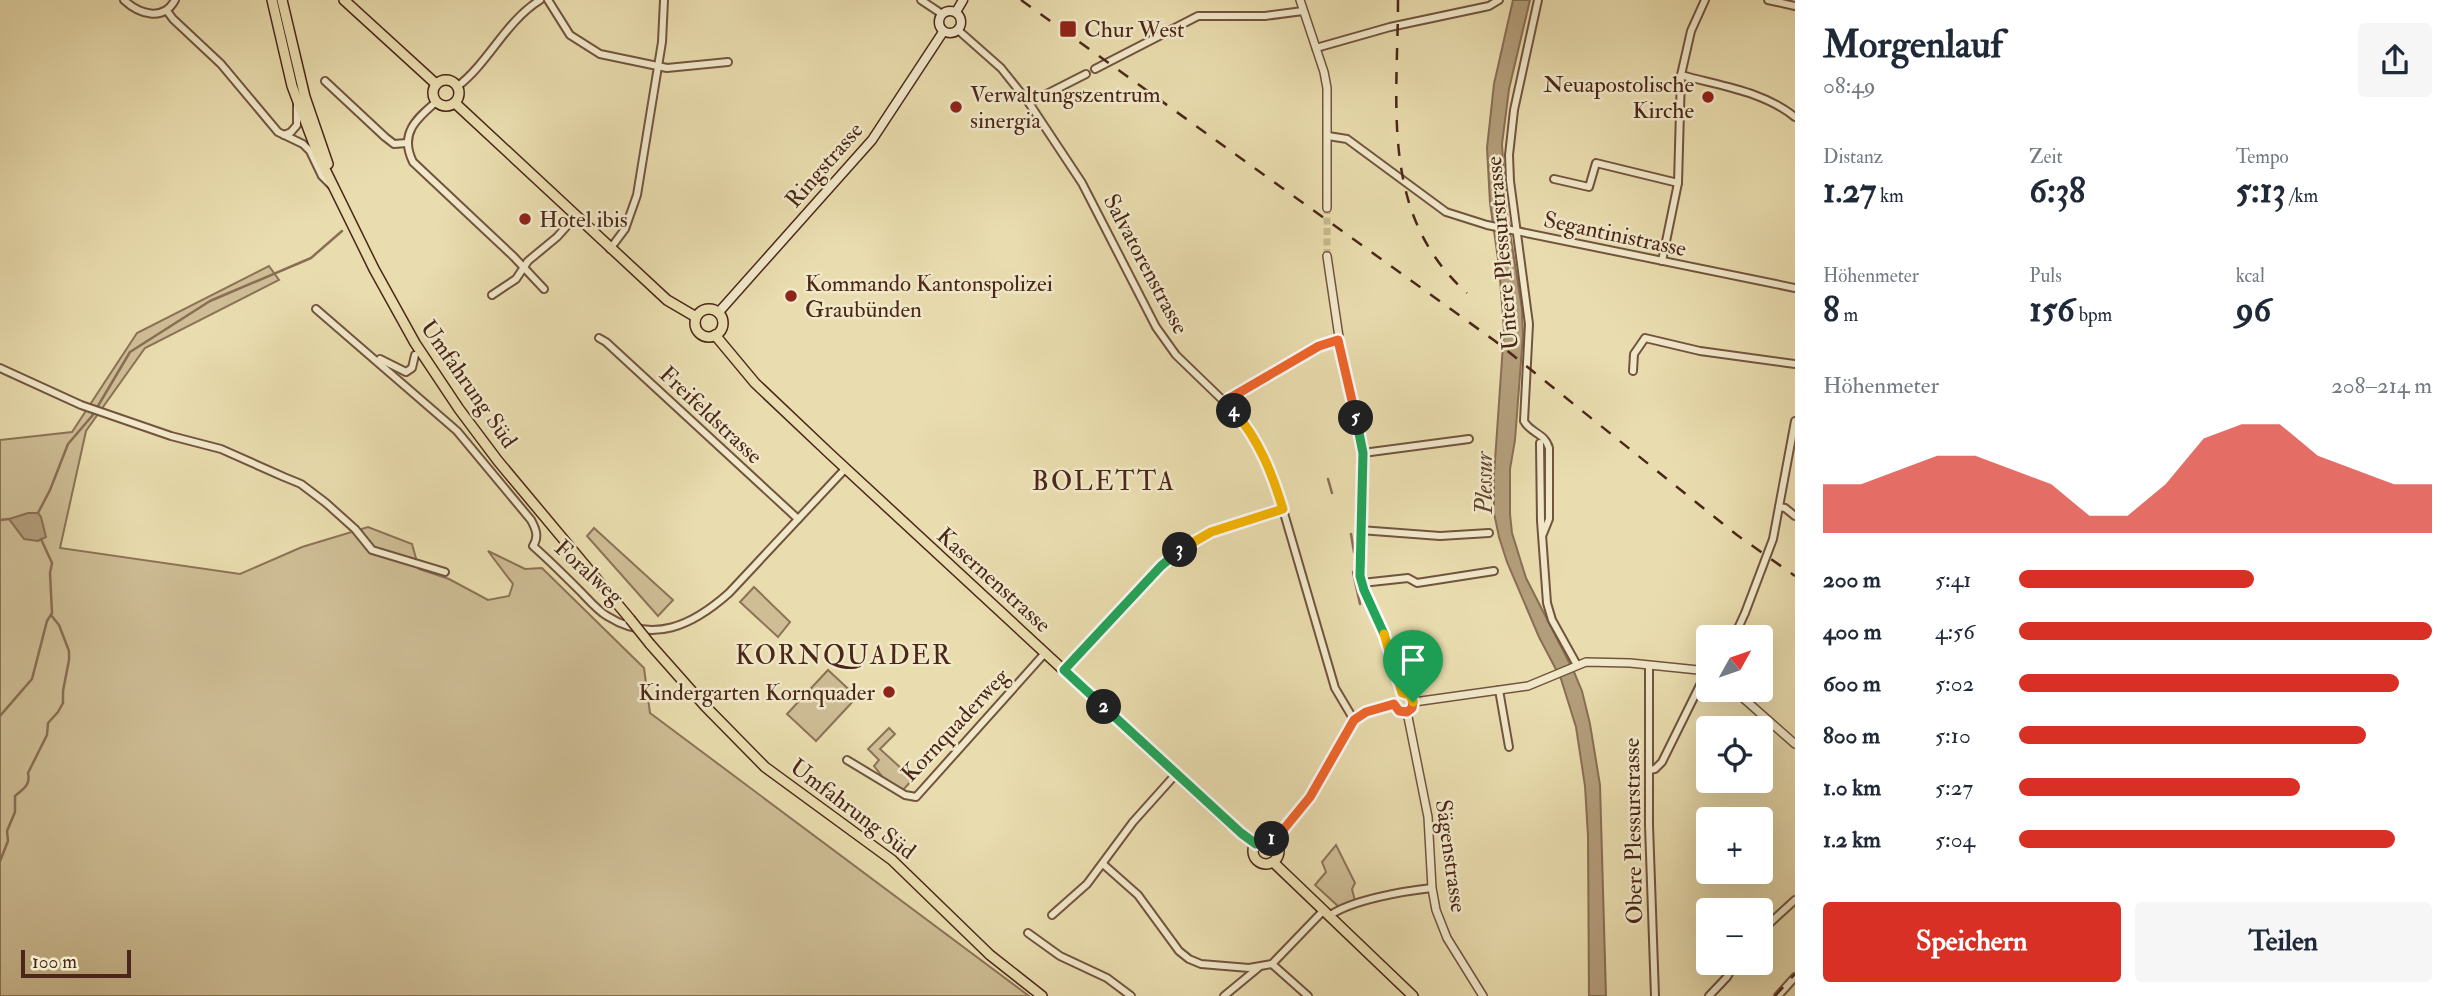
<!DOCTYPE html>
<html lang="de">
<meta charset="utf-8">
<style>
:root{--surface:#fff;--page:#f6f6f7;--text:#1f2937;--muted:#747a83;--accent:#d93025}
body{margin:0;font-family:"IM FELL Double Pica",serif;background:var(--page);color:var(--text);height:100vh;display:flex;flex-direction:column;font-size:26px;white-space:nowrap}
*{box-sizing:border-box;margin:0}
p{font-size:23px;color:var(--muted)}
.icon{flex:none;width:38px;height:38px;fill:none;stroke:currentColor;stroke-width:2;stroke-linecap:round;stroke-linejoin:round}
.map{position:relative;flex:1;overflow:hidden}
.panel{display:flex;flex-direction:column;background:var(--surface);width:665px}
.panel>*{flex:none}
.needle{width:46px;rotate:50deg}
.fabs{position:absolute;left:1696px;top:625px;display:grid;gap:14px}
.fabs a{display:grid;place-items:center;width:77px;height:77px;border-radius:7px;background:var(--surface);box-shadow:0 7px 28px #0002;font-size:35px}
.scale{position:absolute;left:21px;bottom:18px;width:110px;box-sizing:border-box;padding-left:7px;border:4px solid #4a2719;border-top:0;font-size:19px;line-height:24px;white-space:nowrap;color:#4a2719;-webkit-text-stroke:5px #f1e8ca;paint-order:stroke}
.pin{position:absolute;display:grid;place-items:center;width:60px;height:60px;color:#fff;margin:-72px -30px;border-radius:50% 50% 50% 0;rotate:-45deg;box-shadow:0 0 7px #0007}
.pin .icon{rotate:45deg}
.km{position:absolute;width:35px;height:35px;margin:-18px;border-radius:50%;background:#222;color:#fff;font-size:19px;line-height:35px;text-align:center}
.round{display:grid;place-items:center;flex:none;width:74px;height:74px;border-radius:7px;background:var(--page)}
.headline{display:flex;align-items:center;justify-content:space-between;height:119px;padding:0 28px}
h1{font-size:38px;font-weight:700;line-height:52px}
.metrics{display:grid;grid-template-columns:repeat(3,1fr);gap:10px;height:119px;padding:7px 28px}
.metrics div{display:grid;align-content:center}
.metrics b{font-size:35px;font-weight:700}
.metrics small{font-size:19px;font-weight:400}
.metrics p{font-size:19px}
.chart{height:196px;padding:14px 28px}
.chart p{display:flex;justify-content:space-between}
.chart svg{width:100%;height:126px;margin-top:7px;fill:var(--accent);opacity:.7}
.button{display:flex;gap:14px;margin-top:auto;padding:14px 28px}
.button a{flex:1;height:80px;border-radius:7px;background:var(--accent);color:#fff;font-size:28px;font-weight:700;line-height:80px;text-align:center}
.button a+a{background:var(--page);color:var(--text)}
ul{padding:0 28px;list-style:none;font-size:23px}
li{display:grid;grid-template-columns:112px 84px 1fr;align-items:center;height:52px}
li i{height:18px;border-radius:9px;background:var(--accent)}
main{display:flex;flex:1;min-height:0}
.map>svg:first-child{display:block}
</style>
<main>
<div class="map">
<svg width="1795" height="996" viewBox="0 0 1795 996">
<rect width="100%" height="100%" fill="#e9dcae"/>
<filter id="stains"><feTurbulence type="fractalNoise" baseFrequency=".00286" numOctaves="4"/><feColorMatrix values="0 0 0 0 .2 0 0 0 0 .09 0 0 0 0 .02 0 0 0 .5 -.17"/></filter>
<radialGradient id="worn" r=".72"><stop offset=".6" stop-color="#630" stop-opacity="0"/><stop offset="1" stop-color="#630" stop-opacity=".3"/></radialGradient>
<g fill="#cebd95" stroke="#8c7257" stroke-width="2">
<polygon points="269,266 279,280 145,348 86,431 60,548 240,574 302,547 368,527 412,544 419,569 449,579 488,600 509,596 513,584 488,551 525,569 542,568 644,668 650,713 1029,996 0,996 0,440 72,432 137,333"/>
<polygon points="594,528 673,600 658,616 587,536"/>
<polygon points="754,587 790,622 778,637 740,602"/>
<polygon points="828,670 857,697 816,741 787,714"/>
<polygon points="889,728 895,734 880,749 913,779 903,790 885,780 874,766 879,760 868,749"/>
<polygon points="1336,845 1355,883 1352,889 1355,901 1339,907 1315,885 1326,872 1322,862"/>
</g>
<g fill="#b39e7b" stroke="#896e54" stroke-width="2">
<polygon points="1513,0 1530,0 1509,89 1502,144 1506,207 1522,309 1523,335 1515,440 1510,469 1510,514 1512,533 1526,578 1574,672 1582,691 1590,724 1600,785 1606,996 1589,996 1588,836 1585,786 1576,727 1561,679 1539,637 1507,562 1499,537 1494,513 1494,475 1504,330 1499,266 1490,203 1487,148 1494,84"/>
<polygon points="28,513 38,513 41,517 46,537 38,541 24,539 9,519"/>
</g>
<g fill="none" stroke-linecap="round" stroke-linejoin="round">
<g stroke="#896e54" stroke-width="2.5">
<polyline points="1328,479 1332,493"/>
<polyline points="38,513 50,490 68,444 92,416 130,352 210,301 311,258 342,231"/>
<polyline points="0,520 9,519"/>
<polyline points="1351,534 1354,552"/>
<polyline points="1353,572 1360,604"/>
<polyline points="0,716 32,679 47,621 52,613 50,573 52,563 41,539"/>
<path d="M0,861L8,841L7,831L15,812V796C23,789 31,785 28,773L47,735L48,723L58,712L63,703V691L69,660V651L59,625L51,615"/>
</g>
<polyline stroke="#c9b890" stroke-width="7" stroke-dasharray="7 3.5" stroke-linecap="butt" points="1327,256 1327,208"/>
<g stroke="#72543e" stroke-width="10">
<g id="minor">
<path d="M124,0C139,14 163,22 175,0"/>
<polyline points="548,0 570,35 600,54 667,68 728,62"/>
<polyline points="921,0 942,14"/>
<path d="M1538,0L1514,110L1509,155L1510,181L1529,324L1524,421C1530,433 1545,433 1549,448V519L1543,534"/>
<polyline points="1768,0 1795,6"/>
<polyline points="167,11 173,19 221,64 278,132 303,144 310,151 322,176 331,185"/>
<polyline points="958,30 1001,68 1029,103 1082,183 1156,327 1176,355 1236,413 1260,448 1279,496 1335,688 1354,720"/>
<polyline points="1316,48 1390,27 1489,6 1499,0"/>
<polyline points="1095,69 1198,16 1265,16 1303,11"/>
<path d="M1681,75C1720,86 1763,91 1795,117"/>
<polyline points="325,81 385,137 394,144 407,143"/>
<path d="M458,86C489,62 506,21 540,0"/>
<path d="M436,102C416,119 399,134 413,162L514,257L544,289"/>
<polyline points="1029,103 1086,74"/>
<polyline points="284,135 291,132 297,125 297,105"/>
<polyline points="1328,136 1347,139 1446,212 1487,225 1795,288"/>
<polyline points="1554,179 1589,187 1596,163 1678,183"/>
<polyline points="610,249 625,229 637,195 662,42 664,0"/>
<polyline points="1662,261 1678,183 1681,75 1691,31 1705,0"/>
<polyline points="492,295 516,279 528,261 557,237 575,217"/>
<path d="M316,309L457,431L531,520C536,529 539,537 533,546C549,560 564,575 580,591C588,599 597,610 607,616C653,645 693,625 729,593L845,469"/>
<polyline points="599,338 606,342 798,519"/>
<polyline points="380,359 406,372 412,368 415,355"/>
<polyline points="0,368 81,405 171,436 221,449 284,477 301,484 326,503 355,529 372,550 445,572"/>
<polyline points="1633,371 1634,354 1645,338 1700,351 1795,364"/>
<polyline points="1226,402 1319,346 1338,339"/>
<polyline points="1540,443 1541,521 1547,603 1552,620 1577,665"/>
<polyline points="1363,453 1469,439"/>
<polyline points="1779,507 1785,508 1795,516"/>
<polyline points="1360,530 1440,536 1489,533"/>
<polyline points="1773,539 1795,421"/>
<polyline points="1362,583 1408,578 1417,583 1494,571"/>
<polyline points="1734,637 1745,613"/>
<polyline points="1649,665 1649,825 1655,996"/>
<polyline points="1064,670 1164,564 1184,547 1211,532 1283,509"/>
<polyline points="1499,690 1509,747"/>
<polyline points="847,760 905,795 916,797 1045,653"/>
<polyline points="1649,770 1655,769 1662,762 1700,685 1708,673"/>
<polyline points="1103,864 1138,895 1179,951 1189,959 1201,964 1249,968 1272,964 1323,911"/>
<polyline points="1052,915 1087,884 1133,822 1176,774"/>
<path d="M1329,916C1351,900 1404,891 1432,888"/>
<polyline points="1760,932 1795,900"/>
<polyline points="1028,933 1060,956 1107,978 1131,996"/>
<polyline points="1272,964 1308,996"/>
<polyline points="1224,996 1258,968"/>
<polyline points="1709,996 1727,977 1736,962"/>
<polyline points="1778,996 1795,977"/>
</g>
</g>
<g stroke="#72543e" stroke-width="10">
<g id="tertiary">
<polyline points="1300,0 1324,72 1327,88 1327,208"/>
<polyline points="1327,256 1343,364 1362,447 1360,576 1364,590 1385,637 1402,693"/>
<polyline points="1734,690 1795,744"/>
<polyline points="1414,702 1528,686 1586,662 1630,663 1708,671"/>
<polyline points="1407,712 1428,817 1432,888 1436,910 1447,938 1483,996"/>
<polyline points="1274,841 1310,797 1351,723 1366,712 1394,704"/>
</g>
</g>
<g stroke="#4a2719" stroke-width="11">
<g id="secondary">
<circle cx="950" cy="22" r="11"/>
<polyline points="956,12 963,0"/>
<polyline points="718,313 872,140 943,32"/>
</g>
</g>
<g stroke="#4a2719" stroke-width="12">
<g id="primary">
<polyline points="272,0 292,86 318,155 374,269 415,343 459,409 498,461 630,619"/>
<polyline points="282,0 305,97 328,164"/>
<polyline points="344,0 436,84"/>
<circle cx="446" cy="93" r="13"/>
<polyline points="455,103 667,300 696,317"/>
<circle cx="709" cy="323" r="14"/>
<polyline points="715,335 755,383 830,454 1231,825 1256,843"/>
<polyline points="650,644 705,706 765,767 892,860 990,955 1042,996"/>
<circle cx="1266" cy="851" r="13"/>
<polyline points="1273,862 1413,996"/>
</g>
</g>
<use href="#minor" stroke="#f1e8ca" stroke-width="6"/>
<use href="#tertiary" stroke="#f1e8ca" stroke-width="7"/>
<use href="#secondary" stroke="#f1e8ca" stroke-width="8"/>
<use href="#primary" stroke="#e9dcae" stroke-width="9"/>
<g stroke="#4a2719" stroke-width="2.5" stroke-dasharray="12 12" stroke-linecap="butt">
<polyline points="1021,0 1495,341 1737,535 1795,576"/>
<path d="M1398,0C1398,105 1379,215 1467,293"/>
<polyline points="1775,996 1795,974"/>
</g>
<g stroke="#72543e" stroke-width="10" stroke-linecap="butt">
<polyline id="minor-bridge" points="1745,613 1773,539"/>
</g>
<g stroke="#4a2719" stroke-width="12" stroke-linecap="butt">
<polyline id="primary-bridge" points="630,619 650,644"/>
</g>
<use href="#minor-bridge" stroke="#f1e8ca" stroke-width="6"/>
<use href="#primary-bridge" stroke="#e9dcae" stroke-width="9"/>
</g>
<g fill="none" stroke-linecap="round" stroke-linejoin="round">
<g stroke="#fff" stroke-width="14">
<polyline id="split-1" points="1272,839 1274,841 1310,797 1354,720 1366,712 1394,704 1399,711 1407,712 1412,708 1413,702"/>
</g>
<g stroke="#fff" stroke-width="14">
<polyline id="split-2" points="1104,707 1241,833 1256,844 1264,838 1272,839"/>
</g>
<g stroke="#fff" stroke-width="14">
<polyline id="split-3" points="1104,707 1064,670 1161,566 1180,550"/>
</g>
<g stroke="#fff" stroke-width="14">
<path id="split-4" d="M1180,550L1211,532L1283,509C1272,473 1259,440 1234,411"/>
</g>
<g stroke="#fff" stroke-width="14">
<polyline id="split-5" points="1234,411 1226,402 1230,398 1319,346 1338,340 1356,418"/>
</g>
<g stroke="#fff" stroke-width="14">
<polyline id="split-6" points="1356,418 1363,453 1360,576 1364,590 1384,634"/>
</g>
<g stroke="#fff" stroke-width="14">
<polyline id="split-7" points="1384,634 1402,693 1410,695 1413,702"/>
</g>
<use href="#split-1" stroke="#f0652b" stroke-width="9"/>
<use href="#split-2" stroke="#22a559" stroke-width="9"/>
<use href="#split-3" stroke="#22a559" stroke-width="9"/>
<use href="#split-4" stroke="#f5b400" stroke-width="9"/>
<use href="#split-5" stroke="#f0652b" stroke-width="9"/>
<use href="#split-6" stroke="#22a559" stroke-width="9"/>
<use href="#split-7" stroke="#f5b400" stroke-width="9"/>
</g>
<g fill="#8f2418" stroke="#f1e8ca" stroke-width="2.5">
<rect x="1059" y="20" width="18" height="18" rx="3.5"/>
<circle cx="1708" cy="97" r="7"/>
<circle cx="956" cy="107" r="7"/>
<circle cx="525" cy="219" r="7"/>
<circle cx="791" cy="296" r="7"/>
<circle cx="889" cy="692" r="7"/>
</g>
<g text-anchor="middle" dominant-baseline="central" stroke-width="5" stroke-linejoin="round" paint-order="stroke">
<g font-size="23" fill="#4a2719" stroke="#f1e8ca" text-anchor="start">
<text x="1084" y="29">Chur West</text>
<text x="1694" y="84" text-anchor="end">Neuapostolische<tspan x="1694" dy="26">Kirche</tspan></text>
<text x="970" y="94">Verwaltungszentrum<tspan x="970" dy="26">sinergia</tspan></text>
<text x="539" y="219">Hotel ibis</text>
<text x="805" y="283">Kommando Kantonspolizei<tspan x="805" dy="26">Graubünden</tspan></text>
<text x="875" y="692" text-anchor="end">Kindergarten Kornquader</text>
</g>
<g font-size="23" fill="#4a2719" stroke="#f1e8ca">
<text transform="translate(824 165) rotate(-49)">Ringstrasse</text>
<text transform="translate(1615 234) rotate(12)">Segantinistrasse</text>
<text transform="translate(1502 253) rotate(-95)">Untere Plessurstrasse</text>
<text transform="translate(1146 264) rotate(62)">Salvatorenstrasse</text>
<text transform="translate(469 384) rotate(55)">Umfahrung Süd</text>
<text transform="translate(711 415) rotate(43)">Freifeldstrasse</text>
<text transform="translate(589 572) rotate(42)">Foralweg</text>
<text transform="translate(994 580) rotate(42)">Kasernenstrasse</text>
<text transform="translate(955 725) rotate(-47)">Kornquaderweg</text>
<text transform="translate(853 809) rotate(37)">Umfahrung Süd</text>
<text transform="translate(1633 831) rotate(-91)">Obere Plessurstrasse</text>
<text transform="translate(1451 856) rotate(82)">Sägenstrasse</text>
</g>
<g font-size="24" font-style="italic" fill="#644532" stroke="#f1e8ca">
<text transform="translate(1484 483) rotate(-90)">Plessur</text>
</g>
<g font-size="26" letter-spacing="2" fill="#4a2719" stroke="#f1e8ca">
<text x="1104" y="482">BOLETTA</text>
<text x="844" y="656">KORNQUADER</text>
</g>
</g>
<rect width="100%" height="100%" filter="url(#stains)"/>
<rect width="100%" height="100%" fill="url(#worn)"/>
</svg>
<div class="fabs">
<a><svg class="needle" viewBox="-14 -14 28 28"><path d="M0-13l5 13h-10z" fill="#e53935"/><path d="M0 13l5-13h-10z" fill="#747a83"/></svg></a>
<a><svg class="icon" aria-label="locate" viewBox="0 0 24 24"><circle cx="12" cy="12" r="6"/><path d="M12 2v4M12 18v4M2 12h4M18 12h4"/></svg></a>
<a>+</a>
<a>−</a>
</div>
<div class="scale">100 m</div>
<div class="pin" style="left:1413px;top:702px;background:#1e9e55"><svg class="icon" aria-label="arrive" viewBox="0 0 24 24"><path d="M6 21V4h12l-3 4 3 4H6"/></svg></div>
<b class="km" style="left:1272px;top:839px">1</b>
<b class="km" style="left:1104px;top:707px">2</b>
<b class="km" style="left:1180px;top:550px">3</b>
<b class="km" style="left:1234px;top:411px">4</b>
<b class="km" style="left:1356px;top:418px">5</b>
</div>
<section class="panel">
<div class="headline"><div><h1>Morgenlauf</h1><p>08:49</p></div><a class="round"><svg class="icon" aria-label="share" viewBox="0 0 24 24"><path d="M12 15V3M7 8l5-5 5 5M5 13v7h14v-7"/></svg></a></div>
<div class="metrics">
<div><p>Distanz</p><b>1.27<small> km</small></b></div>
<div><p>Zeit</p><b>6:38</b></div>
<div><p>Tempo</p><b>5:13<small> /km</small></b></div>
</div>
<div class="metrics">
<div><p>Höhenmeter</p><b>8<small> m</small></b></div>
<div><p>Puls</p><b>156<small> bpm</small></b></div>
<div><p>kcal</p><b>96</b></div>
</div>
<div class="chart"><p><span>Höhenmeter</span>208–214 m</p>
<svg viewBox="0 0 160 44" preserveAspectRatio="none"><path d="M0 44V27L10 27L20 22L30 17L40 17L50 22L60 27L70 38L80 38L90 27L100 11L110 6L120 6L130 17L140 22L150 27L160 27V44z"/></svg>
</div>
<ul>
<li><b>200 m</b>5:41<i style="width:57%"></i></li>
<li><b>400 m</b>4:56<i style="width:100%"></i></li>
<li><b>600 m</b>5:02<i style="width:92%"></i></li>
<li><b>800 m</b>5:10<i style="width:84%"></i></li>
<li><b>1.0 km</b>5:27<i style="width:68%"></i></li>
<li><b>1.2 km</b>5:04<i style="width:91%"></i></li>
</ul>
<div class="button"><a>Speichern</a><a>Teilen</a></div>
</section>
</main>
